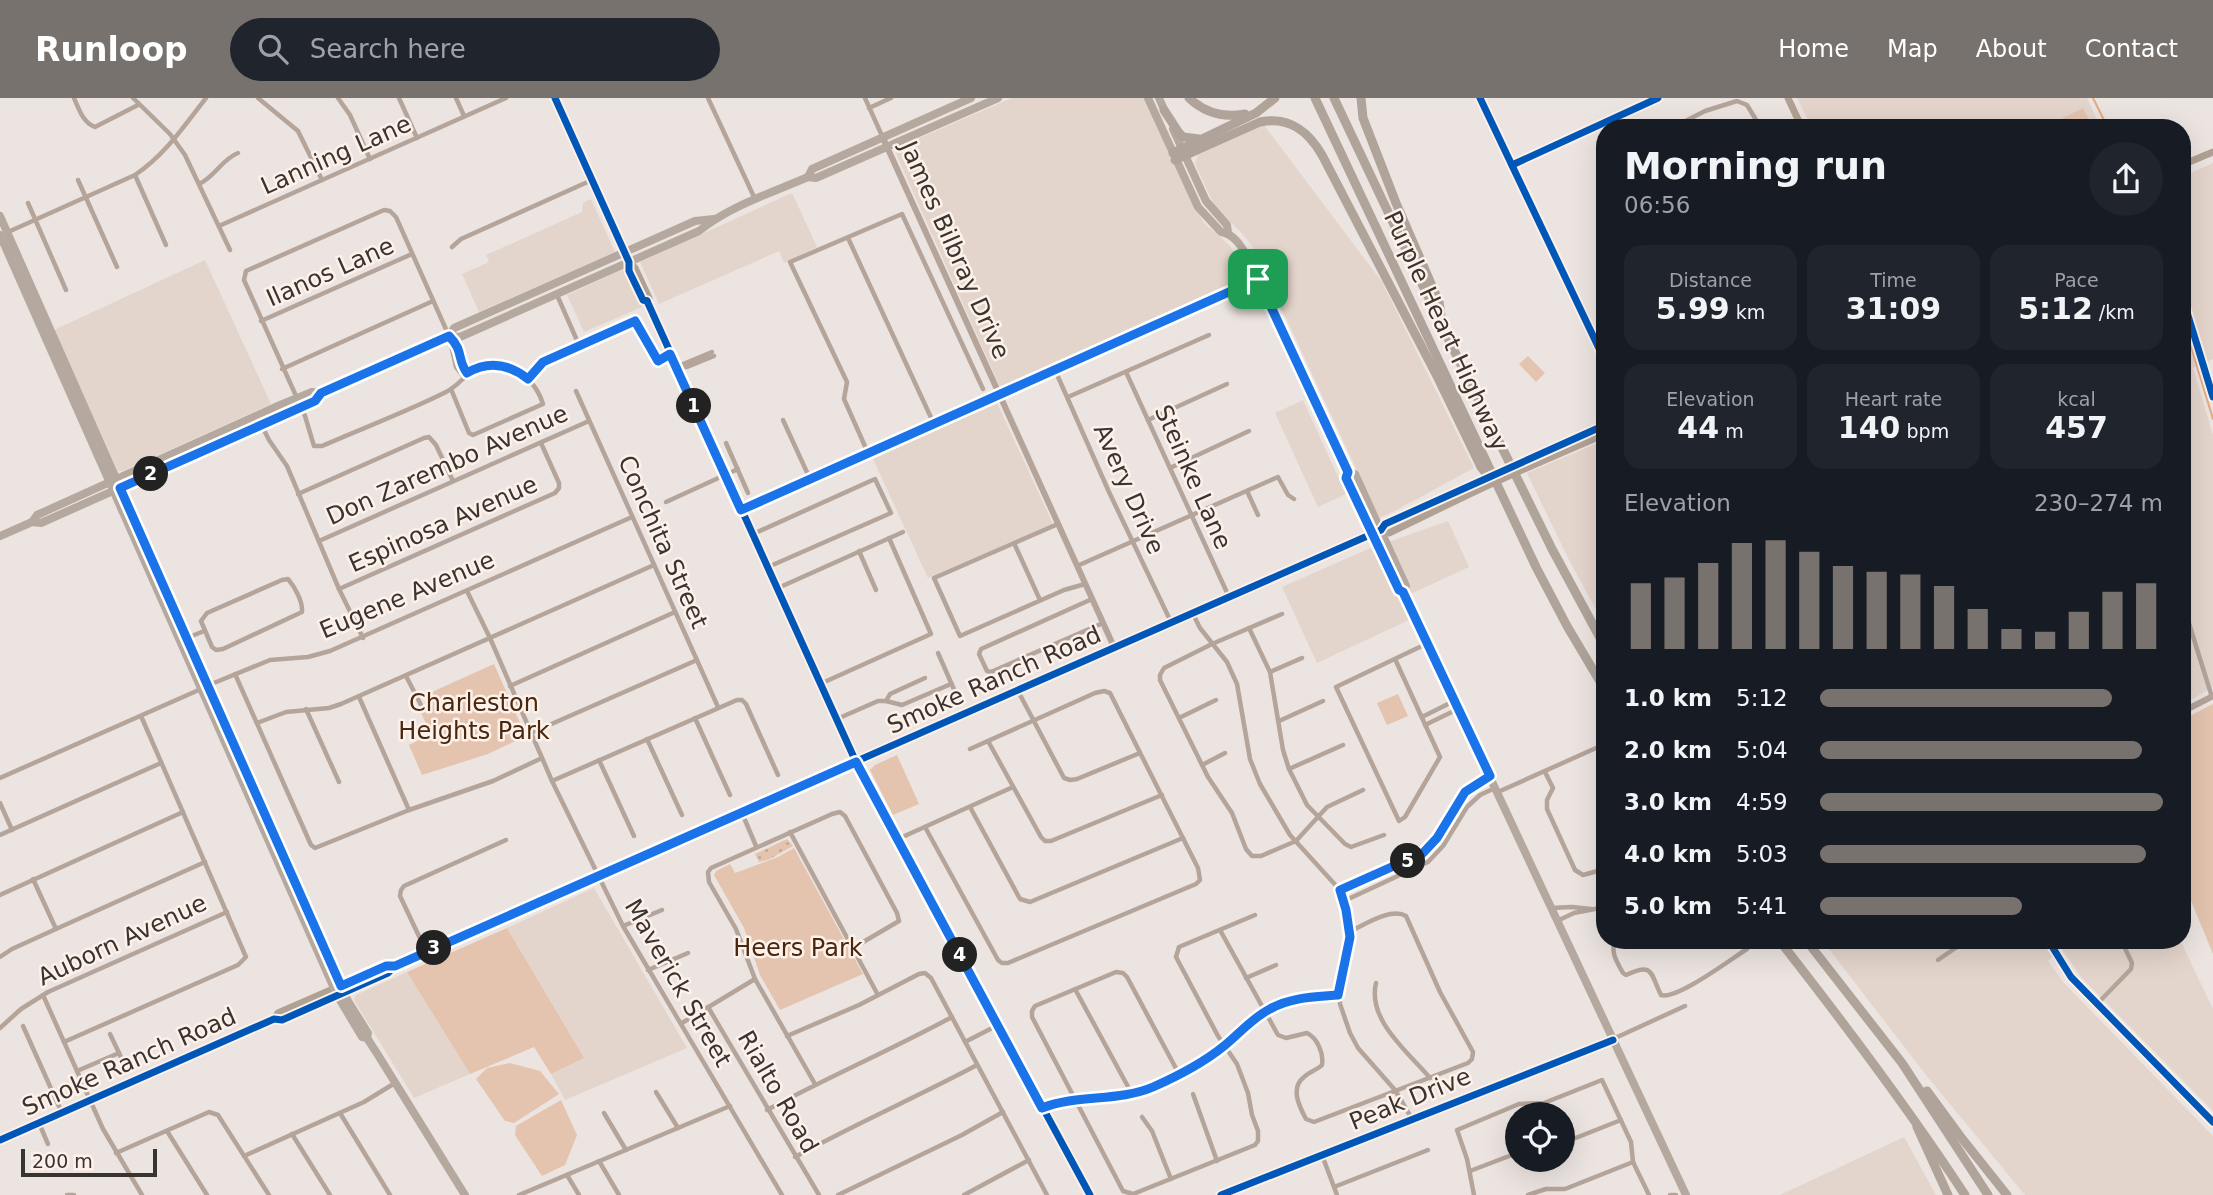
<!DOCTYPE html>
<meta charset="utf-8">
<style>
:root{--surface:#171b24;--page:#20242c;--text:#f1f3f6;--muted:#9ea1a6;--accent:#78726e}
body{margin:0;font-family:"DejaVu Sans",sans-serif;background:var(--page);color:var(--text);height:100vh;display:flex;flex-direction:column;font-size:26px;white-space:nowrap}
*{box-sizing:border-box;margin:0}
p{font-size:23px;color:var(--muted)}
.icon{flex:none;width:38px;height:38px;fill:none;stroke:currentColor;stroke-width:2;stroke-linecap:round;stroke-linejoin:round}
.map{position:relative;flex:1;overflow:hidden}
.side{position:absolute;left:1596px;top:21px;width:595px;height:830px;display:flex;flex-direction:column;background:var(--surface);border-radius:28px;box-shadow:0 7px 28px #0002}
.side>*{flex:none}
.fabs{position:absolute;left:1505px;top:1004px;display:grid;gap:14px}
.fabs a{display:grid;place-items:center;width:70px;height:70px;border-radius:50%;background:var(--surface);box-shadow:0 7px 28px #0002;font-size:35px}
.scale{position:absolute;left:21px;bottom:18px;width:136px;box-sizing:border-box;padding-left:7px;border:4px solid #393430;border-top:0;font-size:19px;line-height:24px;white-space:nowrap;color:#393430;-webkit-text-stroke:5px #fdf1ea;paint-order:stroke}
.pin{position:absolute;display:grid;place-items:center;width:60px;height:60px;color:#fff;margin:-30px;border-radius:14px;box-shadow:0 4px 10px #0006}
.km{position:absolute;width:35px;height:35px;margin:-18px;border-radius:50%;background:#222;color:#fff;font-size:19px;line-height:35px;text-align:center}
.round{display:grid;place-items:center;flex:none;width:74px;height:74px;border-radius:37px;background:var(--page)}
.head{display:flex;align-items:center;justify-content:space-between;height:119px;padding:0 28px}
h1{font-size:38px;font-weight:700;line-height:52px}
.stats{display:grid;grid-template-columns:repeat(3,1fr);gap:10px;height:119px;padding:7px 28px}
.stats div{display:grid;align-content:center;border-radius:18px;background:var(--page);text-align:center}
.stats b{font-size:30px;font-weight:700}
.stats small{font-size:19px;font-weight:400}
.stats p{font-size:19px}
.chart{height:196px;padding:14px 28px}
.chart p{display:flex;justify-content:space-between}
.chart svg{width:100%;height:126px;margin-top:7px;stroke:var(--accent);stroke-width:6}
ul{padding:0 28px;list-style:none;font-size:23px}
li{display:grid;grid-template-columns:112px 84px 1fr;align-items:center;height:52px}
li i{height:18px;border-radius:9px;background:var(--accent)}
header{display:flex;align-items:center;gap:42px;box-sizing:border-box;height:98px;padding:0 35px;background:var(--accent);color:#fff}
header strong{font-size:33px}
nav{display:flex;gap:38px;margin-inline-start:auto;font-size:24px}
.search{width:490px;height:63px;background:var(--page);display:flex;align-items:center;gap:18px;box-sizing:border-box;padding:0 24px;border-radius:38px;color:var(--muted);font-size:26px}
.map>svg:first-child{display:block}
</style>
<header>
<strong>Runloop</strong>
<div class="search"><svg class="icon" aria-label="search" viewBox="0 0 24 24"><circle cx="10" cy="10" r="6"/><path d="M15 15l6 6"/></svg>Search here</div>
<nav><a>Home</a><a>Map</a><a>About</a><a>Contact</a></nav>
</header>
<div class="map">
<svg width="2213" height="1097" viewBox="0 0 2213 1097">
<defs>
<pattern id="grass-dots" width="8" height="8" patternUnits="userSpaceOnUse" patternTransform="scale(1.75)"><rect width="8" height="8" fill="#e4c4af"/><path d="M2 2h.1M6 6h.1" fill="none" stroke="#c4a997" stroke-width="1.8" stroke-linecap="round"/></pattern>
</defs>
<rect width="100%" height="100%" fill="#ece4e0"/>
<g fill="#e4d5cc">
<polygon points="1012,0 1146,0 1203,124 1229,147 1241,165 1246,179 1000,289 894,51"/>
<polygon points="1797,0 2087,0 2101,30 1812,30"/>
<polygon points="1264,27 1382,184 1474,370 1395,413 1379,420 1253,149 1240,133 1216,111 1195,66 1198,57"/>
<polygon points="2213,65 2213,261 2193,270 2213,337 2213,589 2182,607 2182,79"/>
<polygon points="792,95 817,149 784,165 779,153 659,206 640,164"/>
<polygon points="591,101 615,154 479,214 462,176 489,164 486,157 582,114 583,105"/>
<polygon points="205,162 271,306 123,373 118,373 54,232"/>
<polygon points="624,171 642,209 584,234 567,197"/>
<polygon points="1303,302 1346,396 1318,409 1275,315"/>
<polygon points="997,305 1053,426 928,480 873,361"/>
<polygon points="1605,342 1605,510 1595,510 1568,460 1527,375"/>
<polygon points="1448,423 1469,469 1400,501 1409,522 1317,565 1282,489 1368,451"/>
<polygon points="594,790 687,950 565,1002 551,976 583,960 507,830"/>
<polygon points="1822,842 2048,842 2055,856 2048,863 2064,885 2213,1038 2213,1097 2025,1097 1926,977"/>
<polygon points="2056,842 2180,842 2213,911 2213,1013 2081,879"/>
<polygon points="407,874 470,976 414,1000 354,902 356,897"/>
<polygon points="1904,1039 1936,1097 1780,1097"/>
</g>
<polygon fill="url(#grass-dots)" points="787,741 793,748 768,762 759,764 755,756"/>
<g fill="#e4c4af">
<polygon points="2083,10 2093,30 2043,30"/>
<polygon points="1528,258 1545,275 1536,284 1519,266"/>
<polygon points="494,566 526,638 488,656 422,677 409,647 431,636 420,613 428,608 429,600 434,593"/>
<polygon points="1398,596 1408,618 1387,627 1377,605"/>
<polygon points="2213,606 2213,856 2182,781 2182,622"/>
<polygon points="897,657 919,706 893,717 870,672 875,667"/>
<polygon points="794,750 863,876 780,912 760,877 744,830 714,777 716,773 730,766 735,775 778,759"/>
<polygon points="507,830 584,960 551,976 534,949 470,976 407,874"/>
<polygon points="510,965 540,973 559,996 514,1025 505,1023 476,981 487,970"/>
<polygon points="561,1002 577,1037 565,1067 542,1078 515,1037 516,1028"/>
</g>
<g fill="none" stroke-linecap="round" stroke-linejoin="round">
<g stroke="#e6a97f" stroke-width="2">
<polyline points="2093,0 2108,30"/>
<polyline points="2182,219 2213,321"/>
</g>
<g stroke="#b4a49a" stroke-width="4.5">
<path d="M74,0C79,11 83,25 95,29L138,7"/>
<polyline points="133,0 170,36 185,57 230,152"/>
<polyline points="258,0 298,33 322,82"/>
<polyline points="338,0 350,17 370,61"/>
<polyline points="399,0 417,40"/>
<polyline points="456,0 464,18"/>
<polyline points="708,0 755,101"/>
<polyline points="865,0 883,40"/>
<polyline points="869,10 891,0"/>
<polyline points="1672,30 1705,13 1737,3 1747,7 1761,30"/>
<polyline points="135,77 166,147"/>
<polyline points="78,82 117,169"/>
<path d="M199,86C215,79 222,61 238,55"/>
<polyline points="28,105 66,192"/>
<polyline points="219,128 506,0"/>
<path d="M8,134L135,77C165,57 184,28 206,0"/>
<polyline points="848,140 934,326"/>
<polyline points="452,149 461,141 592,82"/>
<polyline points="557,197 579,247"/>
<polyline points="261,223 412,156"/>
<path d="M450,238C463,252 457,263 467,275"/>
<polyline points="712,254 676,269 687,269 714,258"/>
<polyline points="282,271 433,203"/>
<polyline points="1055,272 1109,394 1171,524"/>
<polyline points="1126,274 1229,499"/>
<polyline points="528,281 543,264 631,223 635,223 639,227 658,263 670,255"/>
<path d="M451,291L469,335L473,337L543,306C537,286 518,266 496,266C466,267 467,283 446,294C406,314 363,330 322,348H314L305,318L244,182L246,173L384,112L390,113L396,119L449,238L456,269L463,278"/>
<polyline points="576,293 718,609"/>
<polyline points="1068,299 1209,237"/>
<polyline points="783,322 810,381"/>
<polyline points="1148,322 1227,286"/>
<polyline points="262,328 269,342 287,368 339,491 363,540"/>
<polyline points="726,345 748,395"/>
<polyline points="868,355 844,301 847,284 790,164 902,116 983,291"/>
<polyline points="1170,370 1249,333"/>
<polyline points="1247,393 1258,417"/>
<polyline points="298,396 424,340 429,339 436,347 453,383"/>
<polyline points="666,404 738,371"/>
<polyline points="1058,426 934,480 960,538 1064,492 1085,486"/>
<polyline points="753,436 875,381 891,415 768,469"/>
<polyline points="319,443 589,323"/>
<polyline points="1014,445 1040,502"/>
<polyline points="859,453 876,492"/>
<polyline points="1077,468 1278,379 1288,397 1294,401"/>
<path d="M288,481C295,489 303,504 302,514L223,551L216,552L212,549L201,523L207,515L282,482Z"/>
<polyline points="778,490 903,434"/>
<polyline points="339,491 555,395 559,390 559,385 541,345"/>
<polyline points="467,493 490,540 552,683 623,828 782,1097"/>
<polyline points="1092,501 981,551 979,556 987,573 991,574 1103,525"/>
<polyline points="2182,503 2212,599"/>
<polyline points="1193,516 1200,530 1227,564 1237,586 1250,661 1260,686 1290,737 1340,792 1346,812 1350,839 1348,852 1340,884 1340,906 1350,935 1358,950 1395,992 1412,1021"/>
<polyline points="1282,516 1212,546 1164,570 1160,577 1160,582 1208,679 1232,715 1246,751 1252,758 1261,758 1296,743 1327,709 1363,692"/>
<polyline points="1249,530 1270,574 1283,652 1289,671 1307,707 1345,746 1351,749 1384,737"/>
<polyline points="187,540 204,533"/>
<polyline points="938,555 960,605"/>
<polyline points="1395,561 1440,659 1405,719 1399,723 1336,589 1426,546"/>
<polyline points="1270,574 1302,560"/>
<polyline points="235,576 311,747 315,750 409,712 493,683 542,660"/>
<polyline points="406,578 421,607"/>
<polyline points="820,586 931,536 889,440"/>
<polyline points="209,587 270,562 308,559 330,553 632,419"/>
<polyline points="510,588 675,514"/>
<polyline points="1018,593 1064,680 1070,682 1077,681 1140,655"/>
<polyline points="359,599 409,712"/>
<polyline points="886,603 902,607 951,586"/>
<polyline points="306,611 339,684"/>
<polyline points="1422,619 1454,603"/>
<polyline points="695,620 730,697"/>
<polyline points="1179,620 1216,602"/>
<polyline points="837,621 878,603 886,603 890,596 925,580"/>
<polyline points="1279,623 1323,603"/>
<polyline points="257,625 286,614 329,610 341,606 654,467"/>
<polyline points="1425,627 1458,611"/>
<polyline points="531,635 697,562"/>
<polyline points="647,641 682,717"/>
<polyline points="988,643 1041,739 1045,743 1051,743 1162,697"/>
<polyline points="599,662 634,738"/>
<polyline points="1202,667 1225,655"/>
<polyline points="1289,671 1343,647"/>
<polyline points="1545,674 1553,690 1547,702 1547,711 1575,772 1583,777 1605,771"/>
<polyline points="0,680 201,591"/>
<polyline points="552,683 737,602 742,602 746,606 778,677"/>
<polyline points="1498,694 1605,646"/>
<polyline points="0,705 12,732"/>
<polyline points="970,709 1020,801 1030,804 1183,740"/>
<polyline points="742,715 756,748"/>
<polyline points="925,729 998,862 1002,865 1008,865 1196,786 1200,782 1198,770 1110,595 1104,593 1095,595 970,651"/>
<polyline points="790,734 878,897"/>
<polyline points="0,737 161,665"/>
<polyline points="898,741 1013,689"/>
<polyline points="33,781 56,831"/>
<polyline points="1340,792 1423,755 1437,740 1465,694 1489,679"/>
<polyline points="0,797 183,714"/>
<polyline points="1344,803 1428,764 1443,748 1467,709 1480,697 1495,690"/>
<polyline points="1551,810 1572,809 1591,811"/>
<polyline points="1557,823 1574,815 1605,809"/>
<polyline points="623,828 662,812"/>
<path d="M1220,832L1278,937L1286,940L1307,935C1317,940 1324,955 1322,967C1317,972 1309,974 1304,979C1290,990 1299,1008 1306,1021L1314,1024L1468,965L1472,961L1473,954L1440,894L1406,818C1391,809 1364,827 1349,834"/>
<path d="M1617,842C1608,851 1618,866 1623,875L1626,877C1654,864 1650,875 1661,897C1677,902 1731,861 1747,851L1750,842"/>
<polyline points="426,853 400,798 401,792 404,788 506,742"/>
<polyline points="0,859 12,851 56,831 205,764"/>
<polyline points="1938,862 1967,842"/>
<polyline points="648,872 688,855"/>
<polyline points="1246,880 1276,867"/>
<path d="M1376,885C1367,922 1408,954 1430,980"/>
<polyline points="1075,891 1132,996"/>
<polyline points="43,897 103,1031 142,1097"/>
<polyline points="2098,905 2131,871 2132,865 2121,842"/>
<polyline points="708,909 819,1097"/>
<polyline points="682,925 755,881"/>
<polyline points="23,928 62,1015"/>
<polyline points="0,930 21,911 48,894 227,814"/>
<polyline points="110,936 127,972"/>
<polyline points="787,938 859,907 919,876 925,875 931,880 1047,1097"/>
<polyline points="1613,941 1685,908"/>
<polyline points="64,944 238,867 246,859 141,618"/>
<polyline points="965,944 998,927"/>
<polyline points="77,973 119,955"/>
<polyline points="1179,976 1127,879 1123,875 1116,874 1035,908 1032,913 1032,919 1123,1093 1133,1096 1255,1047 1258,1043 1258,1033 1252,1017 1248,995 1237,966 1218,938 1176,859 1179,849 1255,817"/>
<polyline points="815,986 755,881 736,831 709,784 708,774 711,770 832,716 840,714 845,718 897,815 899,823 853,850"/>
<polyline points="656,994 678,1030"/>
<polyline points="1193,996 1217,1063"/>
<polyline points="1043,1010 1055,1005 1112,1000 1152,990 1208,960 1270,910 1301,900 1338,897"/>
<path d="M767,1012C828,979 891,952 952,919"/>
<polyline points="340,1015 390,1097"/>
<polyline points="604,1015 626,1052"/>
<polyline points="1142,1019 1152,1033 1171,1081"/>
<polyline points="39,1025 48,1046"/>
<polyline points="167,1033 207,1097"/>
<polyline points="292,1036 330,1097"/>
<polyline points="1563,1045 1621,1022"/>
<polyline points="116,1055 209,1014 218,1017 269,1097"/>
<polyline points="1322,1057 1337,1097"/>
<polyline points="244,1058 364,1004 395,985"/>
<path d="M795,1059C855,1026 917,999 977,967"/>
<polyline points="599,1063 619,1097"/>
<polyline points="1470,1073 1517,1055"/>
<polyline points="567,1077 579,1097"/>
<polyline points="1334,1089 1428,1052"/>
<polyline points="67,1097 74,1097"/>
<polyline points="519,1097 730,1008"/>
<polyline points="838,1097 962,1037 1003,1014"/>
<polyline points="964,1097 1029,1062"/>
<polyline points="1474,1097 1467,1061 1457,1032 1519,1006 1544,1005 1602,982 1631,1044 1633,1064 1649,1097"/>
<polyline points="1528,1097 1546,1091 1565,1091 1633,1064"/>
<polyline points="1670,1097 1676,1097"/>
</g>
<g stroke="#b4a49a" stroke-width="6">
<polyline points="883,40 1114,549"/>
<polyline points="1512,67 1658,0"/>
<polyline points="742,412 1259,181"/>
<polyline points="2182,614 2213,598"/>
<polyline points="1221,1097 1613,942"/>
</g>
<g stroke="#b1a194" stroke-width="7">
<polyline points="555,0 629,164 629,173 643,202 647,203"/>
<polyline points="1480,0 1605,263"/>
<polyline points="1788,0 1802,30"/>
<polyline points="2182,67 2213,54"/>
<polyline points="629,164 635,170 649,200 647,203"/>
<polyline points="647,203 856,664 1090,1097"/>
<polyline points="1528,362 1605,327"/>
<polyline points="1531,368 1605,336"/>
<polyline points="1381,432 1389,435 1480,391"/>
<polyline points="2048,842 2071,879 2213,1024"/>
<polyline points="274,921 278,915 386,868 395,868"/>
<polyline points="0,1042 274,921 282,922 388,875 395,868 426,853 1372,436 1381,432 1385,426 1477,385"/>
</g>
<g stroke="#b5a89e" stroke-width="8">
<path d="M1148,0L1198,109L1221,134C1236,136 1244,153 1251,165L1348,374L1355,376L1406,488L1403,494"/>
<polyline points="1159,0 1166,16"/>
<polyline points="1173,31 1206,103 1227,127 1228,135"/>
<polyline points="808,79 812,71 971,0"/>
<polyline points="0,118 336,877 348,903 368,935 367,940"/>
<polyline points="0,137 337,897 362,939 367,940 378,957 465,1097"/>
<path d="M449,238L460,239L699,133C730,108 771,95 808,79L816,80L998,0"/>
<polyline points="1348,374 1346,380 1399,492 1403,494 1686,1097"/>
<polyline points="32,424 41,425 315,303 321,295 449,238 454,230 695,123 714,121"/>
<polyline points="0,438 32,424 37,417 280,307 312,294 321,295"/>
</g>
<g stroke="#b0a39a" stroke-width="9">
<path d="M1189,0C1205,15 1224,20 1245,16"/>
<polyline points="1315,0 1536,469 1567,528 1605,592"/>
<polyline points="1334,0 1443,230 1552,451 1605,549"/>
<polyline points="1361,0 1363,20 1396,105 1439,204 1441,218"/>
<polyline points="1164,12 1179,35 1183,39 1199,41"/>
<polyline points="1173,55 1256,15 1275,0"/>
<path d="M1175,62L1260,24C1289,18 1308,33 1322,57L1439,282L1481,369L1491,382"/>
<path d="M1779,842C1844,925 1907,1008 1965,1097"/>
<polyline points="1806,842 1902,965 1988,1097"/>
<polyline points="1927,993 1960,1038 2007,1097"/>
<polyline points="1917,1029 1948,1097"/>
</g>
<g stroke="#b1a194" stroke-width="7">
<polyline points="1477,385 1528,362"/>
<polyline points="1480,391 1531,368"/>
</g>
<g stroke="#fdf1ea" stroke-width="11">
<g id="cycleway">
<polyline points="555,0 629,164 629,173 643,202 647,203"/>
<polyline points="1480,0 1605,263"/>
<polyline points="1512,67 1658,0"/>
<polyline points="2182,198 2213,299"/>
<polyline points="647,203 856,664 1090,1097"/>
<polyline points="2048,842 2071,879 2213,1024"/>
<polyline points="0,1042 274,921 282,922 388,875 395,868 426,853 1372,436 1381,432 1385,426 1605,327"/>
<polyline points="1221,1097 1613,942"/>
</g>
</g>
<use href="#cycleway" stroke="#0057b8" stroke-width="7"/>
</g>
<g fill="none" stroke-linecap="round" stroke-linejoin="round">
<g stroke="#fff" stroke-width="14">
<path id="route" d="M1258,181L1348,374L1346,380L1399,492L1403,494L1490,678L1465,694L1437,740L1423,755L1340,792L1346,812L1350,839L1338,897C1315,899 1291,899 1270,911C1252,920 1239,936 1224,948C1203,965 1178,978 1153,989C1118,1004 1078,996 1042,1010L856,664L395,868H386L341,888L120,390L315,303L321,295L449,238C464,253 457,262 467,275C489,262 509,266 528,281L543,264L635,223L658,263L670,256L741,412Z"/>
</g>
<use href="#route" stroke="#1a73e8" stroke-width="9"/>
</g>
<g text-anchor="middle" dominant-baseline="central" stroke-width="5" stroke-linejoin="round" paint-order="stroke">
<g font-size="24" fill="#393430" stroke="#fdf1ea">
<text transform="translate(336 57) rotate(-24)">Lanning Lane</text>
<text transform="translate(955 152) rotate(66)">James Bilbray Drive</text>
<text transform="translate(330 174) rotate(-24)">Ilanos Lane</text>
<text transform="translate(1446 233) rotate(65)">Purple Heart Highway</text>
<text transform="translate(447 367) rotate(-24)">Don Zarembo Avenue</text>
<text transform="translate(1193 379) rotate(66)">Steinke Lane</text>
<text transform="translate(1129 391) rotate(66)">Avery Drive</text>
<text transform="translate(443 426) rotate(-24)">Espinosa Avenue</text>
<text transform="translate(663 444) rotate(66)">Conchita Street</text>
<text transform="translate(407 497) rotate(-23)">Eugene Avenue</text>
<text transform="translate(994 582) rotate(-24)">Smoke Ranch Road</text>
<text transform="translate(122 842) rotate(-25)">Auborn Avenue</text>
<text transform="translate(678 885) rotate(60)">Maverick Street</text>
<text transform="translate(129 964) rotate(-24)">Smoke Ranch Road</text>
<text transform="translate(778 994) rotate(60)">Rialto Road</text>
<text transform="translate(1410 1001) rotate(-22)">Peak Drive</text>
</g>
<g font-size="24" fill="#48270e" stroke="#fdf1ea">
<text x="474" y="605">Charleston<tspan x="474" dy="28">Heights Park</tspan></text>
<text x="798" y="850">Heers Park</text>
</g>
</g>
</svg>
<div class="fabs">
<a><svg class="icon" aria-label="locate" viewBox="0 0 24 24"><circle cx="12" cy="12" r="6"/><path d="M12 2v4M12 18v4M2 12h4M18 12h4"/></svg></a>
</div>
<div class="scale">200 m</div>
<div class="pin" style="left:1258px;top:181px;background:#1e9e55"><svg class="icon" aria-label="arrive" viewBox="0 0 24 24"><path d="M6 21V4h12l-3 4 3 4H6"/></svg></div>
<b class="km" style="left:694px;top:308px">1</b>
<b class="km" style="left:151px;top:376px">2</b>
<b class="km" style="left:434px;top:850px">3</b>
<b class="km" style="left:960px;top:857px">4</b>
<b class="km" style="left:1408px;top:763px">5</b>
<section class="side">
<div class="head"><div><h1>Morning run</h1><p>06:56</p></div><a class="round"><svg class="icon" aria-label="share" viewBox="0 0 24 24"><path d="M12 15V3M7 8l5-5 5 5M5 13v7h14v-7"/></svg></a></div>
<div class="stats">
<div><p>Distance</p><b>5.99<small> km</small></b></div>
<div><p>Time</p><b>31:09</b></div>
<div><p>Pace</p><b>5:12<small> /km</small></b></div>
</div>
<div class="stats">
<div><p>Elevation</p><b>44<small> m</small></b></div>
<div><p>Heart rate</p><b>140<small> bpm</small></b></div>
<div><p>kcal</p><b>457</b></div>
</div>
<div class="chart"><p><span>Elevation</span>230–274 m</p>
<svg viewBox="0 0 160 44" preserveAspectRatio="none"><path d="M5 44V21M15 44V19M25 44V14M35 44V7M45 44V6M55 44V10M65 44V15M75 44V17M85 44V18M95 44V22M105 44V30M115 44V37M125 44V38M135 44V31M145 44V24M155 44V21"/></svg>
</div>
<ul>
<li><b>1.0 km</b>5:12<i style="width:85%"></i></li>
<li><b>2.0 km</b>5:04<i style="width:94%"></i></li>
<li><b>3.0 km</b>4:59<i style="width:100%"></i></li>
<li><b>4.0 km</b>5:03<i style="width:95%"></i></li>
<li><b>5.0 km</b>5:41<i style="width:59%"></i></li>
</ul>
</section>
</div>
